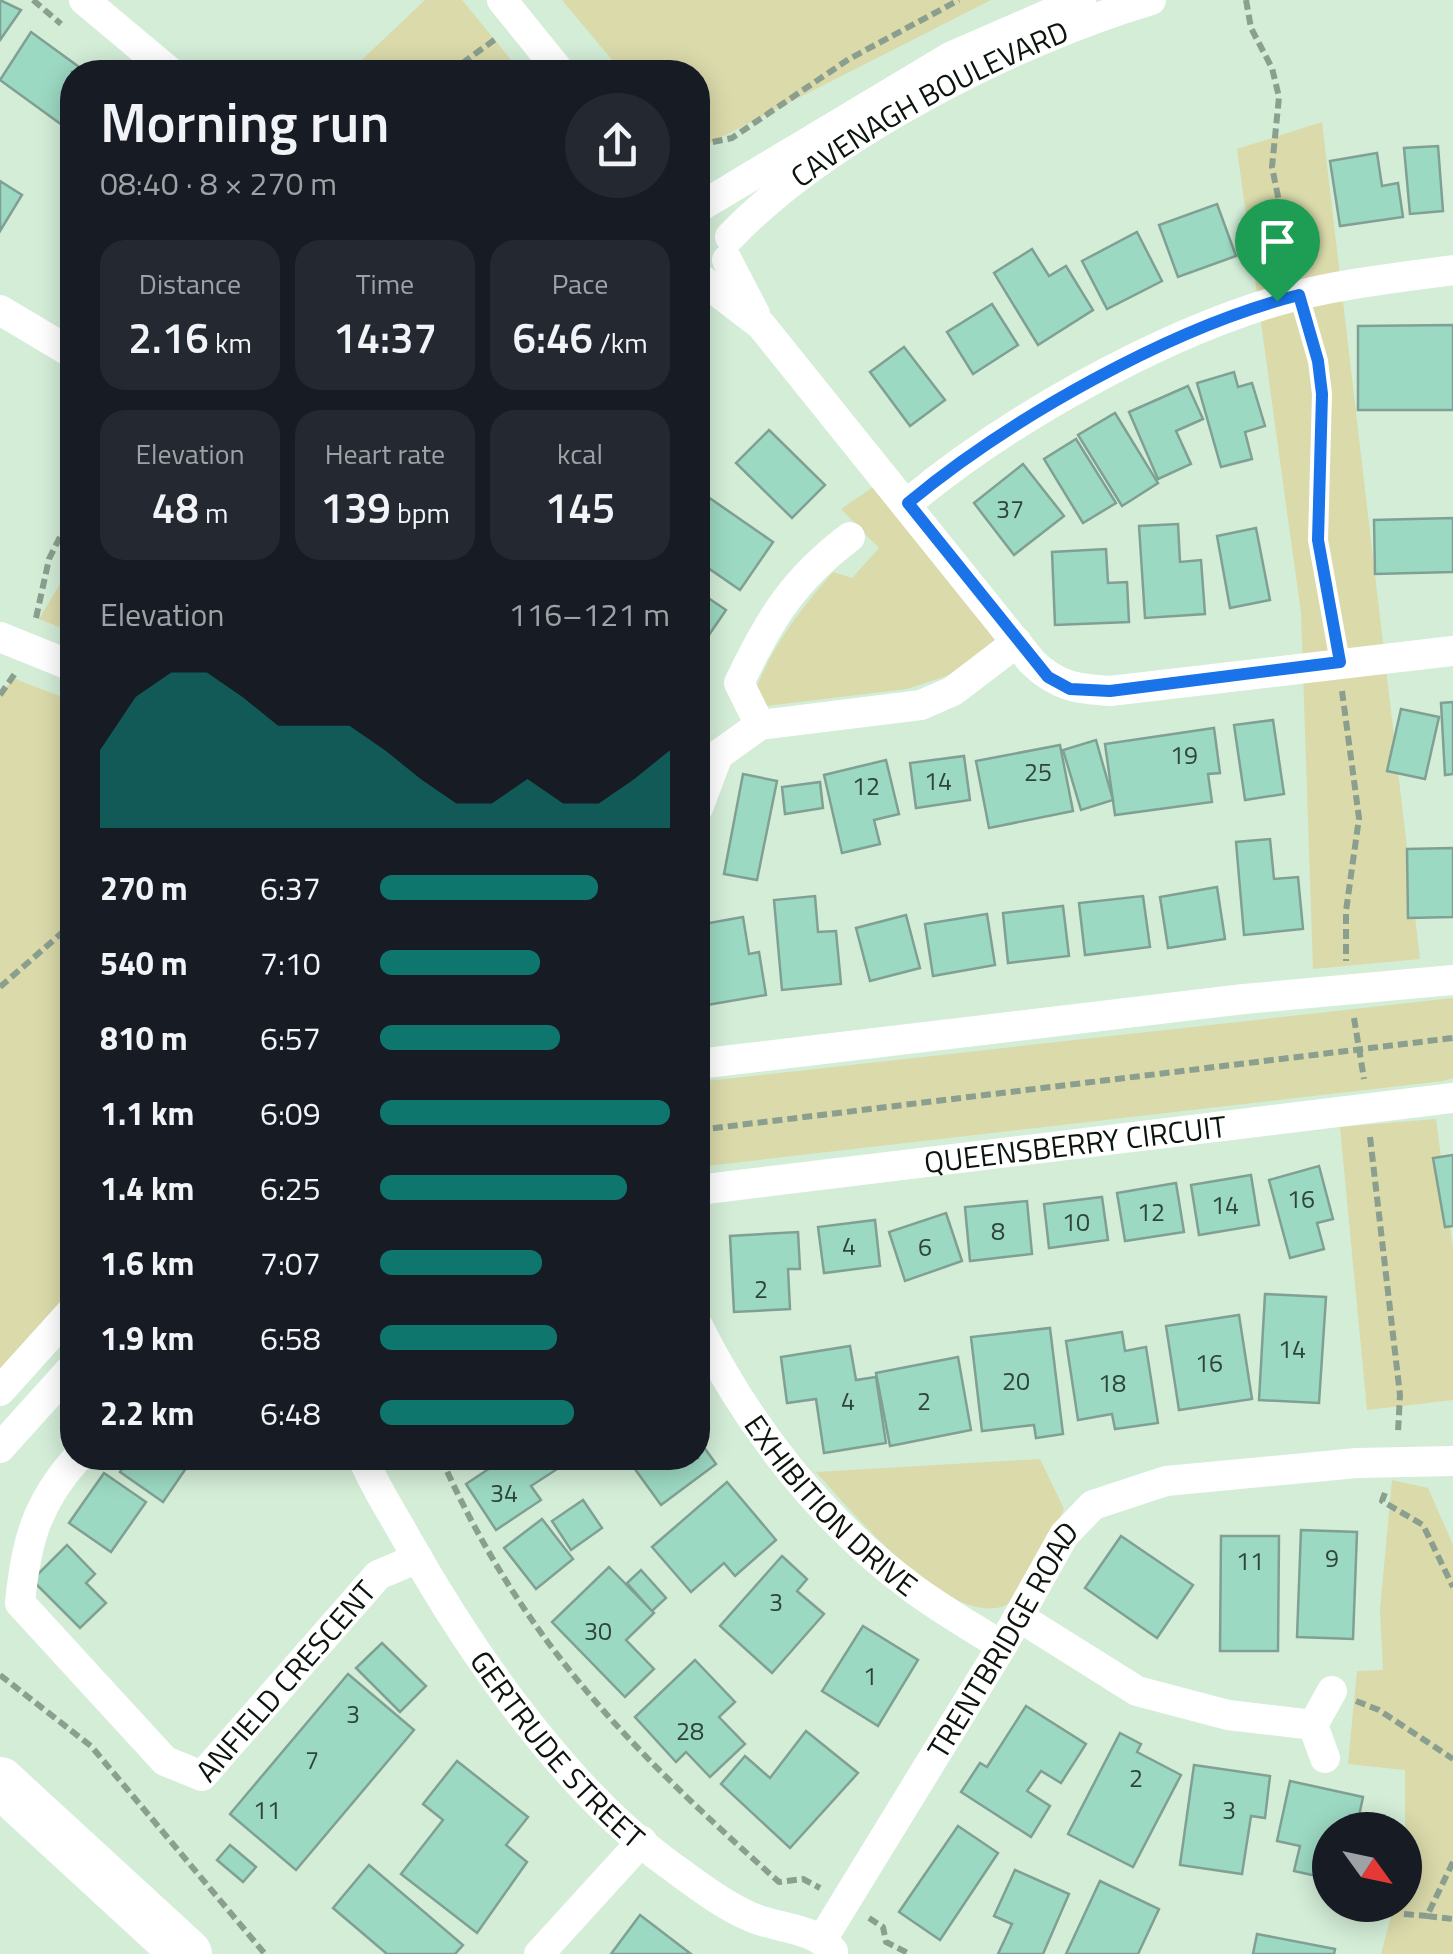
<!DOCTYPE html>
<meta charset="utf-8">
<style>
:root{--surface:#171b24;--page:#242831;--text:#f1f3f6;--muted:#9ea1a6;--accent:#0f766e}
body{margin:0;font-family:"Titillium Web",sans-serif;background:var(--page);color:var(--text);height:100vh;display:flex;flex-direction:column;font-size:38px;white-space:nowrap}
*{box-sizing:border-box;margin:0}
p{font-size:32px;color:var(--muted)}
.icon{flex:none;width:55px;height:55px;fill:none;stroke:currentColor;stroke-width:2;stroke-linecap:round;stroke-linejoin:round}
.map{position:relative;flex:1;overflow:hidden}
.panel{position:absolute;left:60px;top:60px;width:650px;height:1410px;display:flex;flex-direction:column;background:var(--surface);border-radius:40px;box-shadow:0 5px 25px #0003}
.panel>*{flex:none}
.needle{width:65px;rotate:123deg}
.controls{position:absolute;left:1312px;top:1812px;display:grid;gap:20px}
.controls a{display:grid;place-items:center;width:110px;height:110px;border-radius:50%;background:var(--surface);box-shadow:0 5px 25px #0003;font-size:50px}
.pin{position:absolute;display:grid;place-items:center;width:85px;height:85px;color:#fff;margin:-102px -42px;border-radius:50% 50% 50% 0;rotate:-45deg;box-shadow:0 0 10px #0007}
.pin .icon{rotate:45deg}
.round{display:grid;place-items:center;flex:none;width:105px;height:105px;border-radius:52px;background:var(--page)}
.headline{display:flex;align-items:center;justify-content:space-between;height:170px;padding:0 40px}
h1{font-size:55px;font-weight:600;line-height:75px}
.stats{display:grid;grid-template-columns:repeat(3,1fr);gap:15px;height:170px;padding:10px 40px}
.stats div{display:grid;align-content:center;border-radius:25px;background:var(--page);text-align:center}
.stats b{font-size:42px;font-weight:600}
.stats small{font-size:28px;font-weight:400}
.stats p{font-size:28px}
.chart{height:280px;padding:20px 40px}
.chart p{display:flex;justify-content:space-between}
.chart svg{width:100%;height:180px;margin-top:10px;fill:var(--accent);opacity:.7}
ul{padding:0 40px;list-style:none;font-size:32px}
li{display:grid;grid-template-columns:160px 120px 1fr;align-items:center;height:75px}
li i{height:25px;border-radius:12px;background:var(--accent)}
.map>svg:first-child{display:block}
</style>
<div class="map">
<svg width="1453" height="1954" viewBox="0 0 1453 1954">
<rect width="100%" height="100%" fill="#d3edd7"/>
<g fill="#dadaab">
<polygon points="425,0 462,0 521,72 349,72"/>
<polygon points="562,0 991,0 706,145 698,144 698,72 622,72"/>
<polygon points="1322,122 1420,959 1313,969 1301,613 1237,149"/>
<path d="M879,483L988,616L995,642L949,675L907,689L766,706L755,692C771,646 802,608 833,572L852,578L879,548L841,509Z"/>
<polygon points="72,564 72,632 39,619"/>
<polygon points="13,678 72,701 72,1300 0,1371 0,696"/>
<polygon points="1453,998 1453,1078 1443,1081 698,1167 698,1082"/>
<polygon points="1436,1119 1453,1249 1453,1400 1367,1410 1340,1127"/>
<path d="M1040,1459L1064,1509C1053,1532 1028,1597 1004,1606C948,1627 850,1510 816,1472Z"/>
<polygon points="1392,1480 1428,1488 1453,1545 1453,1954 1381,1954 1394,1905 1405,1905 1405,1770 1348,1764 1357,1671 1383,1670 1380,1610"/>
</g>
<g fill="#9cd9c3" stroke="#80a094" stroke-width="2.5">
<polygon points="0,0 21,10 0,40"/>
<polygon points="31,32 86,72 72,72 72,111 62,125 0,80"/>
<polygon points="1438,146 1443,211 1410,214 1404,148"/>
<polygon points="1377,153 1382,186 1398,183 1403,217 1340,226 1330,161"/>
<polygon points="0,181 22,195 0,231"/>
<polygon points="1217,204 1236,256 1178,277 1159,225"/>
<polygon points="1137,232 1162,281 1107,309 1082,261"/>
<polygon points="1032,249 1049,276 1066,266 1093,310 1038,345 994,273"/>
<polygon points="992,304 1018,345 973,374 947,332"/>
<polygon points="1453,325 1453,410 1358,410 1358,326"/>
<polygon points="904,347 945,400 910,426 870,372"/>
<polygon points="1234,372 1238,387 1252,383 1265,426 1245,432 1252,459 1221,467 1197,383"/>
<polygon points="1188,386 1203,419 1176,431 1191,464 1158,479 1129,412"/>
<polygon points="1115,413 1158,483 1122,506 1078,435"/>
<polygon points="769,430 825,485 792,518 736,463"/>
<polygon points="1076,439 1116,503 1083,523 1044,459"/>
<polygon points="1023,464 1064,516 1014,555 974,503"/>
<polygon points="698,490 773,542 740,590 698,561"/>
<polygon points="1453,518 1453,572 1375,574 1374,520"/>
<polygon points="1178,524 1180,562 1201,560 1205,614 1145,618 1139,526"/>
<polygon points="1256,528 1270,600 1230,608 1217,536"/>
<polygon points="1106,549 1108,583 1127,582 1129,622 1055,625 1052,552"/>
<polygon points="698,591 726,610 698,651"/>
<polygon points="1453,702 1453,774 1445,775 1441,703"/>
<polygon points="1401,709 1439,717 1425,779 1387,771"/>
<polygon points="1273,720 1284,794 1245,800 1234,725"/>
<polygon points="1214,728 1220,773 1208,774 1212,802 1115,815 1105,744"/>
<polygon points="1096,740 1113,800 1081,810 1063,750"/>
<polygon points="1060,745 1073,811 989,828 976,761"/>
<polygon points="964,756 970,800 916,808 910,763"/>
<polygon points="886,760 899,814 874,820 880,844 842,853 824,775"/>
<polygon points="743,774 777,781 757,880 724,874"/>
<polygon points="820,782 823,808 785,814 782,787"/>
<polygon points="1270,839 1274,879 1298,877 1303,929 1244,935 1236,842"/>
<polygon points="1453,848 1453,917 1408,918 1407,849"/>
<polygon points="1217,887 1225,939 1168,948 1160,897"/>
<polygon points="815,896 818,932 836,931 841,984 782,990 774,900"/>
<polygon points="1143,896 1150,947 1085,955 1079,903"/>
<polygon points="1063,906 1069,956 1008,963 1003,913"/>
<polygon points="987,914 995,965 933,976 925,924"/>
<polygon points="906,915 920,968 870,981 856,928"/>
<polygon points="743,917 749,954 759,952 766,995 701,1006 698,925"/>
<polygon points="1453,1155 1453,1226 1445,1227 1433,1158"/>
<polygon points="1319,1166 1333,1219 1317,1223 1324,1249 1290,1258 1269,1180"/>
<polygon points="1251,1175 1259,1225 1199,1235 1191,1185"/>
<polygon points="1176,1183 1184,1232 1125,1241 1117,1193"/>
<polygon points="1102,1197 1108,1240 1049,1248 1044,1204"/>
<polygon points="1027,1201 1032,1254 970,1261 965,1207"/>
<polygon points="946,1213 962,1261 905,1281 889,1232"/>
<polygon points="875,1220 880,1266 824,1273 818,1227"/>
<polygon points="798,1232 800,1269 788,1269 790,1309 734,1312 730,1236"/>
<polygon points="1265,1294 1326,1297 1319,1403 1259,1400"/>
<polygon points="1239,1315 1252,1399 1179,1410 1166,1326"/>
<polygon points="1050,1328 1063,1434 1036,1438 1034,1425 982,1431 971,1337"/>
<polygon points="1122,1332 1125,1351 1146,1347 1158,1423 1115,1429 1112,1414 1078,1420 1066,1341"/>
<polygon points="850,1346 856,1380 876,1377 886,1443 824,1453 816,1399 787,1403 781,1357"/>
<polygon points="958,1357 971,1430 890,1446 876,1373"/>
<polygon points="698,1439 716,1464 661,1505 629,1461 698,1458"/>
<polygon points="130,1458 193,1458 163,1502 120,1472"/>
<polygon points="505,1458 571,1460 531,1486 541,1500 496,1530 466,1484"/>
<polygon points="104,1473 146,1502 111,1552 69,1523"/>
<polygon points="727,1482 776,1540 735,1576 724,1563 691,1592 652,1547"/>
<polygon points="583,1500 602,1528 571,1550 552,1521"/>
<polygon points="542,1519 573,1559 536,1589 504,1548"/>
<polygon points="1301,1530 1357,1532 1353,1639 1297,1637"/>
<polygon points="1121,1536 1193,1585 1157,1638 1085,1588"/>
<polygon points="1221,1536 1279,1536 1278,1651 1220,1651"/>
<polygon points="67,1545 95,1574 86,1583 106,1603 80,1628 32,1580"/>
<polygon points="782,1556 807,1579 797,1591 824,1614 772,1673 720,1626"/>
<polygon points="609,1567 654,1613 626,1640 654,1669 625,1697 552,1622"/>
<polygon points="641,1570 666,1598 652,1611 627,1583"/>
<polygon points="863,1626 918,1660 878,1726 822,1691"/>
<polygon points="382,1643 426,1686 400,1712 356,1668"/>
<polygon points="695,1660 735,1702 719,1717 745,1744 710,1777 686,1752 676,1762 635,1717"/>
<polygon points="348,1674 414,1730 296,1870 230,1814"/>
<polygon points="1026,1706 1086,1744 1061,1783 1041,1771 1027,1791 1050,1806 1031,1837 961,1792 980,1763 987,1767"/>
<polygon points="806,1731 858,1773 790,1848 721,1784 745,1756 770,1778"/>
<polygon points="1120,1733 1141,1744 1137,1752 1181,1775 1133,1867 1068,1834"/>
<polygon points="457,1761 528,1817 506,1845 527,1862 477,1933 401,1874 443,1820 423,1804"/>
<polygon points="1194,1765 1270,1776 1265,1818 1251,1816 1242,1874 1180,1865"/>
<polygon points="1290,1781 1363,1797 1356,1830 1330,1830 1330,1879 1294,1871 1300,1846 1277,1841"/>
<polygon points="958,1826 998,1853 940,1940 899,1912"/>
<polygon points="230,1845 256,1867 243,1882 217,1860"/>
<polygon points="369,1865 463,1945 455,1954 387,1954 333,1908"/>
<polygon points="1015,1870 1069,1894 1043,1954 998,1954 1012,1924 994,1916"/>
<polygon points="1100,1881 1159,1909 1138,1954 1066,1954"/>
<polygon points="640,1915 691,1954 611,1954"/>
<polygon points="1257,1934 1335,1949 1334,1954 1253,1954"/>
</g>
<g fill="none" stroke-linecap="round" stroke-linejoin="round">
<g stroke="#8b9f8f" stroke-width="6" stroke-dasharray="10 5" stroke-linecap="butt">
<polyline points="33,0 61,24"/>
<polyline points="1246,0 1251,28 1272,68 1279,97 1272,167 1292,265"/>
<polyline points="450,72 497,38"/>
<polyline points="698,145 732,138 849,59 959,0"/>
<polyline points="1307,320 1322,394 1318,539 1336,634"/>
<polyline points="36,618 49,559 72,513"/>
<polyline points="1342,691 1359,818 1346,911 1346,961"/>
<polyline points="0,695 16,672"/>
<polyline points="0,987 72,924"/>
<polyline points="1354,1018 1364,1079"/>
<polyline points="64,1107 72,1124"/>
<polyline points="698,1130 1453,1038"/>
<polyline points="1370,1137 1400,1395 1398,1432"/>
<path d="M441,1458C523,1642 631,1750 779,1882L803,1879L820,1888"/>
<polyline points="1385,1493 1382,1501 1423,1525 1453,1587"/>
<polyline points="0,1675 91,1746 265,1954"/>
<polyline points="1356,1701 1379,1710 1453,1759"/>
<polyline points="1453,1862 1427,1916 1453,1919"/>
<polyline points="1404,1914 1427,1916"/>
<polyline points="869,1918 883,1927 886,1942 910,1954"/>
</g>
<g stroke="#fff" stroke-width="30">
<polyline points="84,0 170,72"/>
<polyline points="502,0 560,72"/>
<polyline points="698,208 950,57 1081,0"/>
<path id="s1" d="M730,237C828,135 1016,40 1151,0"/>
<polyline points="727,260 755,314"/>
<path d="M701,279L761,325L1032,662C1057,686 1076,689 1110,691L1453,651"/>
<polyline points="0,310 72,353"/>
<path d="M908,503C1006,421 1157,336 1280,300C1336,284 1396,278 1453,270"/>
<polyline points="0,637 72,666"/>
<path d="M760,725L739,683C769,620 793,580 850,537"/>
<polyline points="698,808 718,755 760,725 921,705 953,691 1017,642"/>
<polyline points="698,1064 1244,999 1453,980"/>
<path id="s2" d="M698,1190L1453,1098"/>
<path id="s3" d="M698,1326C748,1426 821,1520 911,1587C940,1609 972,1627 1002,1646"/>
<polyline points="0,1391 72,1311"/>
<polyline points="0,1448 72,1368"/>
<path id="s4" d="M77,1458C36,1504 26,1542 20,1603L165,1761L202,1776L378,1575L418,1558"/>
<path id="s5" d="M363,1458C374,1486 392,1512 406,1538C469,1650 563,1787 667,1863C692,1881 722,1905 751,1917C778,1929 814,1927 833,1951"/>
<polyline points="1019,1617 1137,1691 1228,1715 1313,1725"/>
<polyline points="1325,1758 1313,1725 1332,1691"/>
<path id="s6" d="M823,1938L1002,1646L1064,1535L1093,1505L1166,1481L1357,1463L1453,1461"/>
<polyline points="539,1954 642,1841"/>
</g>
<polyline stroke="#fff" stroke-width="50" points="0,1782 187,1954"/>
</g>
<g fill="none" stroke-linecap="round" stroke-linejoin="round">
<g stroke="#fff" stroke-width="20">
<path id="route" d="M1299,295L1318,361L1322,394L1318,540L1340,662L1110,691L1070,689L1048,677L908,503C1009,419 1171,327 1299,295Z"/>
</g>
<use href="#route" stroke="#1a73e8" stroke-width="12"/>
</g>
<g text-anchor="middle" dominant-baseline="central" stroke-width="9" stroke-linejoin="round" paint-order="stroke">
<g font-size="25" fill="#2f453a">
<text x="1010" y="509">37</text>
<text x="1184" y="755">19</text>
<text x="1038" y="772">25</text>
<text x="938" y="781">14</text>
<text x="866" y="786">12</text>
<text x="1301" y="1199">16</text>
<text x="1225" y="1205">14</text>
<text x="1151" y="1212">12</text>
<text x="1076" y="1222">10</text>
<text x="998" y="1231">8</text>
<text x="849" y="1246">4</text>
<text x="925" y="1247">6</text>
<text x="761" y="1289">2</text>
<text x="1292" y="1349">14</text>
<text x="1209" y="1363">16</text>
<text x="1016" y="1381">20</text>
<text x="1112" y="1383">18</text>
<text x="848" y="1401">4</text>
<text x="924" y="1401">2</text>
<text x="504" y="1493">34</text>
<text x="1332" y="1558">9</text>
<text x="1250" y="1561">11</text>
<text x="776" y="1602">3</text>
<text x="598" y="1631">30</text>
<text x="870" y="1676">1</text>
<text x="353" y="1714">3</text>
<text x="690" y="1731">28</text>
<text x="312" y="1760">7</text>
<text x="1136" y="1778">2</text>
<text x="267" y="1810">11</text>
<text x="1229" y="1810">3</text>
</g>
<g font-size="30" fill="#0b140d" stroke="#d3edd7">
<text stroke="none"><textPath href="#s1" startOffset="242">CAVENAGH BOULEVARD</textPath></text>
<text stroke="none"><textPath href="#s2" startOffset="380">QUEENSBERRY CIRCUIT</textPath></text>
<text stroke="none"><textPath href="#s3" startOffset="225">EXHIBITION DRIVE</textPath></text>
<text stroke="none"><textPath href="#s6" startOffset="348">TRENTBRIDGE ROAD</textPath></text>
<text stroke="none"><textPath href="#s4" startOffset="540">ANFIELD CRESCENT</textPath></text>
<text stroke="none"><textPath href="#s5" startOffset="352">GERTRUDE STREET</textPath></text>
</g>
</g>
</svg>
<div class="controls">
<a><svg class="needle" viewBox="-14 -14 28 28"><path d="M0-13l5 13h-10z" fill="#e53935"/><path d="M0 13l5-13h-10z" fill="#9ea1a6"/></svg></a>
</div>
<div class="pin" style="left:1277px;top:301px;background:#1e9e55"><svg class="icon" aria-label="arrive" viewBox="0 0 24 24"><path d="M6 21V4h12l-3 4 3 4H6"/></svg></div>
<section class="panel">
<div class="headline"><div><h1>Morning run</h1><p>08:40 · 8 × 270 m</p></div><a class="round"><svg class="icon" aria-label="share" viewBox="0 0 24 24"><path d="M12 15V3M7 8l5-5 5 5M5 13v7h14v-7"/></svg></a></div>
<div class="stats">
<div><p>Distance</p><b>2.16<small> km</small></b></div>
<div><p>Time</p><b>14:37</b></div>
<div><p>Pace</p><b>6:46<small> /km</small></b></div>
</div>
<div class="stats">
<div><p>Elevation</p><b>48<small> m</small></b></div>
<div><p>Heart rate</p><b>139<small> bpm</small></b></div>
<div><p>kcal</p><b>145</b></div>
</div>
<div class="chart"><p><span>Elevation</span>116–121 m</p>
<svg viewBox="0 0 160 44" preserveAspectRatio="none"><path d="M0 44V25L10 12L20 6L30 6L40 12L50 19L60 19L70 19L80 25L90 32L100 38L110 38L120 32L130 38L140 38L150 32L160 25V44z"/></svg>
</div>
<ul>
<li><b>270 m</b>6:37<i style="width:75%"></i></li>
<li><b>540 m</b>7:10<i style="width:55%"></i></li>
<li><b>810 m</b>6:57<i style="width:62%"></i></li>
<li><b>1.1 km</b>6:09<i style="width:100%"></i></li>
<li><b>1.4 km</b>6:25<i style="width:85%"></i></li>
<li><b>1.6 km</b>7:07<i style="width:56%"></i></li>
<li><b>1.9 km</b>6:58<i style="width:61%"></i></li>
<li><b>2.2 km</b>6:48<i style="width:67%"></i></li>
</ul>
</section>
</div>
